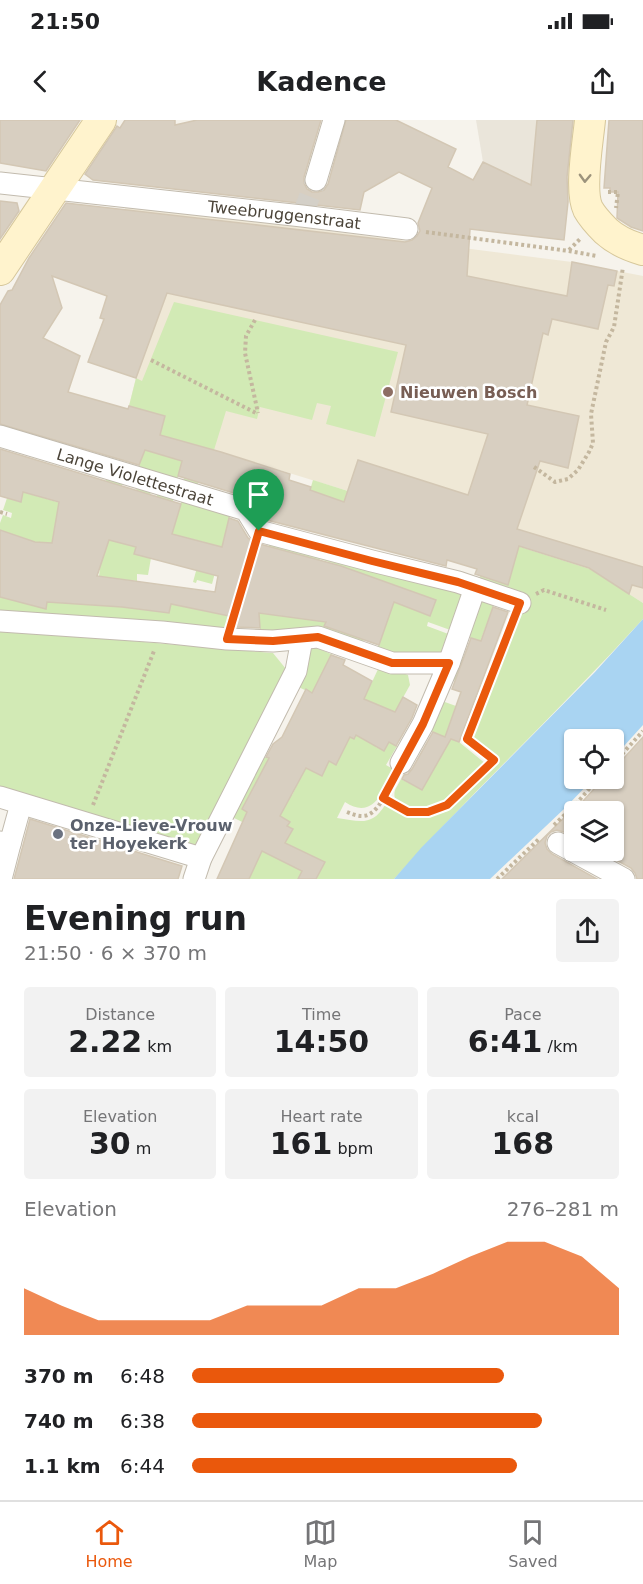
<!DOCTYPE html>
<meta charset="utf-8">
<style>
:root{--surface:#fff;--page:#f2f2f2;--text:#202124;--muted:#757577;--line:#e0e0e0;--accent:#ea580c}
body{margin:0;font-family:"DejaVu Sans",sans-serif;background:var(--page);color:var(--text);height:100vh;display:flex;flex-direction:column;font-size:22px;white-space:nowrap}
*{box-sizing:border-box;margin:0}
p{font-size:20px;color:var(--muted)}
.icon{flex:none;width:33px;height:33px;fill:none;stroke:currentColor;stroke-width:2;stroke-linecap:round;stroke-linejoin:round}
.map{position:relative;height:759px;overflow:hidden}
.side{display:flex;flex-direction:column;background:var(--surface);flex:1}
.side>*{flex:none}
.tools{position:absolute;left:564px;top:609px;display:grid;gap:12px}
.tools a{display:grid;place-items:center;width:60px;height:60px;border-radius:6px;background:var(--surface);box-shadow:0 2px 4px #0004;font-size:30px}
.pin{position:absolute;display:grid;place-items:center;width:51px;height:51px;color:#fff;margin:-62px -26px;border-radius:50% 50% 50% 0;rotate:-45deg;box-shadow:0 0 6px #0007}
.pin .icon{rotate:45deg}
.round{display:grid;place-items:center;flex:none;width:63px;height:63px;border-radius:6px;background:var(--page)}
.overview{display:flex;align-items:center;justify-content:space-between;height:102px;padding:0 24px}
h1{font-size:33px;font-weight:800;line-height:45px}
.figures{display:grid;grid-template-columns:repeat(3,1fr);gap:9px;height:102px;padding:6px 24px}
.figures div{display:grid;align-content:center;border-radius:6px;background:var(--page);text-align:center}
.figures b{font-size:30px;font-weight:800}
.figures small{font-size:16px;font-weight:400}
.figures p{font-size:16px}
.chart{height:168px;padding:12px 24px}
.chart p{display:flex;justify-content:space-between}
.chart svg{width:100%;height:108px;margin-top:6px;fill:var(--accent);opacity:.7}
ul{padding:0 24px;list-style:none;font-size:20px}
li{display:grid;grid-template-columns:96px 72px 1fr;align-items:center;height:45px}
li i{height:15px;border-radius:8px;background:var(--accent)}
.status{display:flex;justify-content:space-between;align-items:center;height:42px;padding:0 30px;background:var(--surface);direction:ltr}
.status svg{height:16px;fill:currentColor}
header{display:flex;justify-content:space-between;align-items:center;height:78px;padding:0 24px;background:var(--surface);font-size:27px;font-weight:800}
.tabs{display:flex;justify-content:space-around;align-items:center;height:84px;border-top:2px solid var(--line);background:var(--surface);font-size:16px;color:var(--muted)}
.tabs a{display:grid;justify-items:center;gap:3px}
.tabs .selected{color:var(--accent)}
.map>svg:first-child{display:block}
</style>
<div class="status"><b>21:50</b><svg viewBox="0 0 49 12"><path d="M0 12V9h3v3zM5 12V6h3v6zM10 12V3h3v9zM15 12V0h3v12zM26 1h20v11H26zM47 4h2v5h-2z"/></svg></div>
<header><svg class="icon" aria-label="back" viewBox="0 0 24 24"><path d="M15 5l-7 7 7 7"/></svg>Kadence<svg class="icon" aria-label="share" viewBox="0 0 24 24"><path d="M12 15V3M7 8l5-5 5 5M5 13v7h14v-7"/></svg></header>
<div class="map">
<svg width="643" height="759" viewBox="0 0 643 759">
<rect width="100%" height="100%" fill="#f6f3ec"/>
<polygon fill="#eae5da" points="476,0 575,0 568,84 483,42"/>
<polygon fill="#efe8d6" points="126,85 572,142 643,156 643,483 589,449 348,371 214,330 124,305 136,258 88,242 104,199 107,200 114,128"/>
<g fill="#d2eab5" fill-rule="evenodd">
<polygon points="174,182 398,232 375,317 326,304 331,286 317,283 312,300 260,287 257,299 226,291 214,330 160,315 165,296 129,286 136,258 142,261"/>
<polygon points="145,329 204,347 197,366 183,362 186,352 180,350 177,360 138,348"/>
<polygon points="107,356 123,361 121,369 135,373 138,365 152,369 150,375 157,376 158,371 174,376 172,385 180,387 182,378 231,393 212,464 197,460 196,463 193,462 204,422 172,414 177,397 102,376"/>
<polygon points="313,360 367,377 363,392 307,380"/>
<polygon points="23,372 98,394 52,423 13,440 20,417 0,410 0,403 3,395 11,398 12,393 3,390 7,378 20,382"/>
<polygon points="139,415 134,434 151,438 148,455 137,454 137,461 99,457 100,447 107,425 95,422"/>
<path d="M505,422L590,449L643,483V499C562,588 474,670 394,759H316L324,742L230,696L260,635L298,651L300,646L322,655L314,634L336,645L331,582L294,565L313,526L333,535H331L376,627L384,631L389,622L397,626L386,645L395,650C384,670 373,701 345,682L337,698C359,701 372,707 385,685H390L412,697H427L448,691L492,648L497,643L467,619L521,479L479,459L482,451ZM267,642L301,657L292,675L279,668L274,692L290,702L287,706L293,710L288,717L242,689Z"/>
<path d="M269,424C308,429 344,441 382,450C406,457 442,461 462,474L463,479L453,511L428,502L427,506L451,515L445,535L441,538H390L375,534L394,482L430,496L435,480L346,448L343,456L365,465L363,473L375,477L372,483L332,469L330,476L312,472L314,461H310L313,446L252,438L259,430L268,432ZM320,439L338,445L336,453L317,447Z"/>
<polygon points="481,473 497,477 464,564 451,559 458,537 464,539 471,518 466,517"/>
<polygon points="0,477 45,488 47,482 122,487 169,493 171,484 229,496 225,510 0,492"/>
<polygon points="240,487 325,502 366,512 361,529 260,512 260,508 236,507"/>
<polygon points="2,510 273,533 286,549 198,727 0,669 0,512"/>
<polygon points="380,545 408,555 410,565 395,592 364,579"/>
<polygon points="442,581 456,586 445,617 428,610"/>
<path d="M451,619L459,622L486,644C460,669 436,704 396,682C392,671 396,669 401,659L422,670Z"/>
<polygon points="262,731 302,751 298,759 249,759"/>
</g>
<polygon fill="#a9d4f2" points="643,499 643,605 614,637 614,620 574,620 574,658 593,659 564,689 490,759 394,759 421,728 595,552"/>
<g fill="#d8cfc1" stroke="#d3c7b4" stroke-width="1.5" fill-rule="evenodd">
<polygon points="0,0 80,0 46,51 0,43"/>
<path d="M125,0H175V5L197,0H321L304,57V63L307,69L312,72H318L324,70L328,64L346,0H396L456,29L448,47L473,60L483,42L531,65L537,0H573L567,57L568,82L564,120L470,109L467,156L567,176L572,142L617,151L614,166L608,165L598,209L552,199L548,215L543,213L527,285L579,296L568,348L540,341L517,409L643,447V468L632,465L629,474L589,448L519,426L508,465L475,454L477,449L447,440L446,446L267,400L257,383L250,378L178,356L182,341L145,330L139,345L0,304V185L8,171L12,170L29,138L66,83L405,122L412,120L417,116L420,111L418,103L432,68L399,52L364,72L360,90L93,60L85,54L117,6L120,8ZM52,156L107,176L100,198L104,199L88,242L136,258L167,173L406,225L391,292L488,314L468,375L358,340L344,382L310,370L311,367L289,360L290,354L221,332L160,315L165,296L129,286L128,289L68,272L80,236L43,218L62,188Z"/>
<polygon points="609,0 643,0 643,111 631,107 617,98 618,72 610,72 610,68 604,68"/>
<polygon points="0,81 17,83 19,91 0,119"/>
<path d="M0,329L181,384L172,414L222,427L229,398L238,401L248,418L256,423L341,446L436,480L430,496L394,482L379,525L324,506L326,502L259,493L260,508L236,507L239,498L171,484L169,493L122,487L47,482L46,489L0,477V410L35,422L52,423L59,382L23,372L21,382L0,376ZM109,420L136,427L134,434L218,456L215,472L97,456Z"/>
<polygon points="493,487 508,492 459,622 451,619 422,670 402,659 404,655 408,654 412,649 433,612 445,617 461,572 452,569 471,518 481,521"/>
<polygon points="331,535 345,540 343,545 372,561 364,579 395,592 403,577 417,585 412,598 396,626 389,622 384,631 356,615 354,619 350,617 336,645 329,641 322,656 306,648 280,696 290,702 287,706 293,709 285,723 325,742 316,759 298,759 302,751 262,731 249,759 217,759 247,692 242,689 269,638 266,637 273,624 282,617 306,569 312,573"/>
<polygon points="643,617 643,759 637,759 635,753 631,748 598,730 614,730 614,692 574,692 574,717 564,712 557,710 551,712 547,716 545,723 547,729 552,734 597,759 502,759 574,688 574,691 604,658 614,658 614,649"/>
<polygon points="30,699 182,746 178,759 14,759"/>
</g>
<g fill="none" stroke-linecap="round" stroke-linejoin="round">
<polyline stroke="#d4d0c8" stroke-width="21" stroke-dasharray="21 10" stroke-linecap="butt" points="302,96 316,60"/>
<g stroke="#c2bbae" stroke-width="23">
<g id="street">
<polyline points="316,60 334,0"/>
<path id="s1" d="M0,63L302,96L407,109"/>
<path id="s2" d="M0,316L246,390L259,411L372,441L458,462L520,483"/>
<polyline points="0,501 162,512 227,519 273,521 318,517 392,543 449,543 423,604 401,643"/>
<polyline points="449,543 475,468"/>
<polyline points="0,677 201,738"/>
<polyline points="0,722 10,724 21,684"/>
<polyline points="558,723 624,759"/>
<polyline points="1,759 10,724"/>
<polyline points="194,759 201,738 296,551 302,519"/>
</g>
</g>
<g stroke="#d6c79b" stroke-width="32">
<g id="secondary">
<path d="M590,0C588,22 579,70 588,89C593,98 599,104 606,111C617,121 629,126 643,130"/>
<polyline points="0,150 101,0"/>
</g>
</g>
<g stroke="#c4b79f" stroke-width="4" stroke-dasharray="3 3" stroke-linecap="butt">
<polyline points="608,72 618,72 616,88"/>
<polyline points="426,112 569,131 597,136"/>
<polyline points="569,130 581,118"/>
<polyline points="255,200 246,216 245,233 258,293"/>
<polyline points="151,240 258,294"/>
<polyline points="534,347 555,362 568,359 578,350 589,332 593,323 591,294 606,222 614,207 623,147"/>
<polyline points="0,392 7,394"/>
<polyline points="536,474 544,470 606,490"/>
<polyline points="232,500 253,429"/>
<polyline points="614,643 643,611"/>
<polyline points="383,678 408,692 428,692 448,685 494,640 467,619 513,501"/>
<polyline points="93,685 154,531"/>
<path d="M347,692C352,694 357,696 362,696C378,696 386,672 393,659"/>
<polyline points="554,705 574,686 599,658"/>
<polyline points="497,759 540,718"/>
</g>
<use href="#street" stroke="#fff" stroke-width="21"/>
<use href="#secondary" stroke="#fff3cd" stroke-width="30"/>
</g>
<defs><path id="oneway-chevron" d="M-2-3.5L2.5 0L-2 3.5" fill="none" stroke-width="1.6" stroke-linecap="round" stroke-linejoin="round" transform="scale(1.5)"/></defs>
<use stroke="#9c937c" href="#oneway-chevron" transform="translate(585 58) rotate(92)"/>
<g fill="none" stroke-linecap="round" stroke-linejoin="round">
<g stroke="#fff" stroke-width="12">
<polygon id="route" points="259,411 372,441 458,462 520,483 467,619 494,640 447,685 428,692 408,692 383,678 423,604 449,543 392,543 318,517 273,521 227,519"/>
</g>
<use href="#route" stroke="#ea580c" stroke-width="8"/>
</g>
<circle fill="#8d6e63" stroke="#fff" stroke-width="2" cx="388" cy="272" r="6"/>
<circle fill="#6b7280" stroke="#fff" stroke-width="2" cx="58" cy="714" r="6"/>
<g text-anchor="middle" dominant-baseline="central" stroke-width="5" stroke-linejoin="round" paint-order="stroke">
<g font-size="16" fill="#4b4439" stroke="#fff">
<text stroke="none"><textPath href="#s1" startOffset="286">Tweebruggenstraat</textPath></text>
<text stroke="none"><textPath href="#s2" startOffset="141">Lange Violettestraat</textPath></text>
</g>
<g font-size="16" font-weight="bold" fill="#785e54" stroke="#fff" text-anchor="start">
<text x="400" y="272">Nieuwen Bosch</text>
</g>
<g font-size="16" font-weight="bold" fill="#5b616d" stroke="#fff" text-anchor="start">
<text x="70" y="705">Onze-Lieve-Vrouw<tspan x="70" dy="18">ter Hoyekerk</tspan></text>
</g>
</g>
</svg>
<div class="tools">
<a><svg class="icon" aria-label="locate" viewBox="0 0 24 24"><circle cx="12" cy="12" r="6"/><path d="M12 2v4M12 18v4M2 12h4M18 12h4"/></svg></a>
<a><svg class="icon" aria-label="layers" viewBox="0 0 24 24"><path d="M12 4l9 5-9 5-9-5zM3 14l9 5 9-5"/></svg></a>
</div>
<div class="pin" style="left:259px;top:411px;background:#1e9e55"><svg class="icon" aria-label="arrive" viewBox="0 0 24 24"><path d="M6 21V4h12l-3 4 3 4H6"/></svg></div>
</div>
<section class="side">
<div class="overview"><div><h1>Evening run</h1><p>21:50 · 6 × 370 m</p></div><a class="round"><svg class="icon" aria-label="share" viewBox="0 0 24 24"><path d="M12 15V3M7 8l5-5 5 5M5 13v7h14v-7"/></svg></a></div>
<div class="figures">
<div><p>Distance</p><b>2.22<small> km</small></b></div>
<div><p>Time</p><b>14:50</b></div>
<div><p>Pace</p><b>6:41<small> /km</small></b></div>
</div>
<div class="figures">
<div><p>Elevation</p><b>30<small> m</small></b></div>
<div><p>Heart rate</p><b>161<small> bpm</small></b></div>
<div><p>kcal</p><b>168</b></div>
</div>
<div class="chart"><p><span>Elevation</span>276–281 m</p>
<svg viewBox="0 0 160 44" preserveAspectRatio="none"><path d="M0 44V25L10 32L20 38L30 38L40 38L50 38L60 32L70 32L80 32L90 25L100 25L110 19L120 12L130 6L140 6L150 12L160 25V44z"/></svg>
</div>
<ul>
<li><b>370 m</b>6:48<i style="width:73%"></i></li>
<li><b>740 m</b>6:38<i style="width:82%"></i></li>
<li><b>1.1 km</b>6:44<i style="width:76%"></i></li>
</ul>
</section>
<nav class="tabs">
<a class="selected"><svg class="icon" aria-label="home" viewBox="0 0 24 24"><path d="M3 11l9-7 9 7M6 9v11h12V9"/></svg>Home</a>
<a><svg class="icon" aria-label="map" viewBox="0 0 24 24"><path d="M3 6l6-2 6 2 6-2v14l-6 2-6-2-6 2zM9 4v14M15 6v14"/></svg>Map</a>
<a><svg class="icon" aria-label="saved" viewBox="0 0 24 24"><path d="M7 4h10v16l-5-4-5 4z"/></svg>Saved</a>
</nav>
